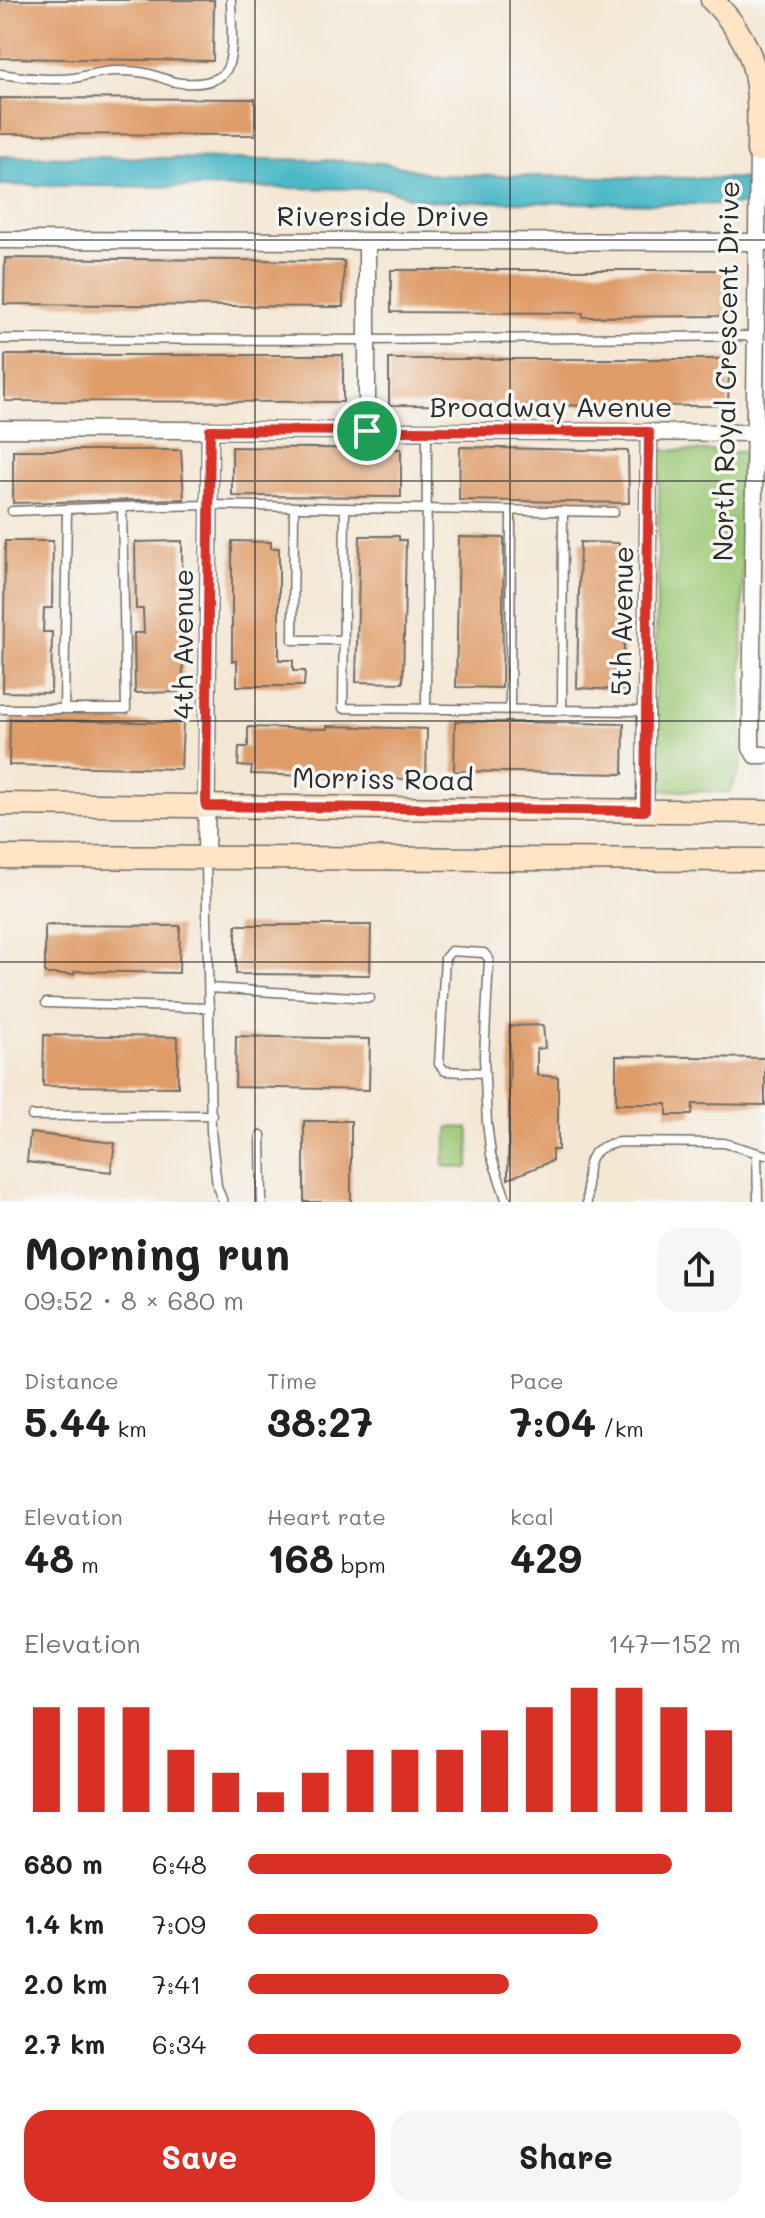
<!DOCTYPE html>
<meta charset="utf-8">
<style>
:root{--surface:#fff;--page:#f6f6f6;--text:#202124;--muted:#757577;--accent:#d93025}
body{margin:0;font-family:Mali,sans-serif;background:var(--page);color:var(--text);height:100vh;display:flex;flex-direction:column;font-size:30px;white-space:nowrap}
*{box-sizing:border-box;margin:0}
p{font-size:26px;color:var(--muted)}
.icon{flex:none;width:44px;height:44px;fill:none;stroke:currentColor;stroke-width:2;stroke-linecap:round;stroke-linejoin:round}
.map{position:relative;height:1202px;overflow:hidden}
.panel{display:flex;flex-direction:column;background:var(--surface);flex:1}
.panel>*{flex:none}
.pin{position:absolute;display:grid;place-items:center;width:68px;height:68px;color:#fff;margin:-34px;border:4px solid #fff;border-radius:50%;box-shadow:0 2px 8px #0007}
.round{display:grid;place-items:center;flex:none;width:84px;height:84px;border-radius:24px;background:var(--page)}
.head{display:flex;align-items:center;justify-content:space-between;height:136px;padding:0 24px}
h1{font-size:44px;font-weight:700;line-height:60px}
.stats{display:grid;grid-template-columns:repeat(3,1fr);gap:12px;height:136px;padding:8px 24px}
.stats div{display:grid;align-content:center}
.stats b{font-size:40px;font-weight:700}
.stats small{font-size:22px;font-weight:400}
.stats p{font-size:22px}
.chart{height:224px;padding:16px 24px}
.chart p{display:flex;justify-content:space-between}
.chart svg{width:100%;height:144px;margin-top:8px;stroke:var(--accent);stroke-width:6}
.primary-button{display:flex;gap:16px;margin-top:auto;padding:16px 24px}
.primary-button a{flex:1;height:92px;border-radius:24px;background:var(--accent);color:#fff;font-size:32px;font-weight:700;line-height:92px;text-align:center}
.primary-button a+a{background:var(--page);color:var(--text)}
ul{padding:0 24px;list-style:none;font-size:26px}
li{display:grid;grid-template-columns:128px 96px 1fr;align-items:center;height:60px}
li i{height:20px;border-radius:10px;background:var(--accent)}
.map>svg:first-child{display:block}
</style>
<div class="map">
<svg width="765" height="1202" viewBox="0 0 765 1202">
<rect width="100%" height="100%" fill="#f6f6f2"/>
<filter id="ink" filterUnits="userSpaceOnUse"><feTurbulence type="fractalNoise" baseFrequency=".0125" numOctaves="2"/><feDisplacementMap in="SourceGraphic" scale="16" xChannelSelector="R" yChannelSelector="G"/><feConvolveMatrix kernelMatrix="1 2 1 2 8 2 1 2 1" color-interpolation-filters="sRGB"/></filter>
<filter id="wash" filterUnits="userSpaceOnUse"><feTurbulence type="fractalNoise" baseFrequency=".006" numOctaves="4" result="noise"/><feDisplacementMap in="SourceGraphic" scale="32" xChannelSelector="R" yChannelSelector="G"/><feGaussianBlur stdDeviation="1.8" result="paint"/><feColorMatrix in="noise" values="0 0 0 0 0 0 0 0 0 0 0 0 0 0 0 0 0 1.4 0 .05"/><feComposite in="paint" operator="in"/></filter>
<g filter="url(#wash)">
<rect width="100%" height="100%" fill="#f4e7d4"/>
<g fill="#9dc977" stroke="#647a51" stroke-width="2">
<polygon points="660,450 744,452 741,767 729,792 653,790"/>
<polygon points="449,1127 468,1128 470,1131 469,1165 466,1168 444,1166 443,1163"/>
</g>
<polygon fill="#4db9c8" stroke="#3c727a" stroke-width="2" points="0,156 324,160 384,163 436,175 765,179 765,205 434,201 412,198 386,189 0,185"/>
<g id="blocks">
<g fill="#df9c69">
<polygon points="0,0 214,0 213,61 0,58"/>
<polygon points="0,98 255,99 255,135 0,134"/>
<polygon points="5,258 344,261 343,307 4,304"/>
<polygon points="391,270 727,270 727,316 583,317 583,313 391,312"/>
<polygon points="5,355 343,355 343,402 5,401"/>
<polygon points="389,359 729,359 728,406 389,405"/>
<polygon points="232,447 401,449 401,497 232,496"/>
<polygon points="460,447 628,451 629,503 459,500"/>
<polygon points="13,450 181,450 184,499 13,503"/>
<polygon points="360,536 399,536 399,540 406,540 403,683 356,682"/>
<polygon points="459,537 504,538 502,688 456,687"/>
<polygon points="5,541 53,541 52,608 44,608 43,632 52,632 51,693 3,692"/>
<polygon points="182,541 183,692 135,693 134,633 144,633 143,609 136,609 135,542"/>
<polygon points="232,541 271,542 271,548 279,548 279,660 293,660 293,671 305,671 304,686 237,686 237,661 232,661"/>
<polygon points="580,542 619,543 619,547 626,547 623,690 577,688"/>
<polygon points="10,719 183,723 181,769 9,765"/>
<polygon points="455,721 624,724 623,774 454,771"/>
<polygon points="327,726 427,729 426,780 251,774 252,767 238,766 239,747 248,747 248,727 327,729"/>
<polygon points="45,925 180,926 179,973 75,971 74,974 45,974"/>
<polygon points="236,925 371,925 370,975 236,974"/>
<polygon points="543,1025 545,1048 537,1049 537,1075 558,1077 558,1150 552,1150 552,1161 508,1179 510,1026"/>
<polygon points="44,1035 178,1037 178,1087 43,1086"/>
<polygon points="236,1036 370,1039 369,1090 235,1087"/>
<polygon points="616,1056 765,1058 765,1105 693,1104 692,1115 667,1115 667,1104 616,1104"/>
<rect x="304" y="1121" width="47" height="81"/>
<polygon points="30,1133 115,1143 111,1172 27,1162"/>
</g>
</g>
</g>
<g filter="url(#ink)">
<use href="#blocks" fill-opacity="0" stroke="#716d66" stroke-width="2"/>
<g fill="none" stroke-linecap="round" stroke-linejoin="round">
<g stroke="#716d66" stroke-width="11">
<g id="lane">
<path d="M0,74C25,77 48,81 74,78C89,75 101,71 117,71C128,71 142,71 153,75C164,78 172,83 183,83C197,84 214,83 224,73C236,60 231,18 231,0"/>
<polyline points="0,339 367,340 755,336"/>
<polyline points="294,507 293,640 344,640"/>
<polyline points="345,508 614,512"/>
<polyline points="12,511 67,509"/>
<polyline points="426,708 427,431"/>
<polyline points="0,709 126,709 122,507 209,505 345,508 343,708 645,711"/>
<polyline points="64,709 67,509 122,507"/>
<polyline points="510,709 511,511"/>
<polyline points="562,710 563,512"/>
<polyline points="206,860 211,1131 217,1186 223,1202"/>
<polyline points="209,988 370,998"/>
<polyline points="46,1003 210,1008"/>
<polyline points="485,1073 445,1071 439,1064 445,958 451,951 484,953 489,959 484,1057 487,1123 491,1155 507,1202"/>
<polyline points="32,1116 212,1115"/>
<polyline points="261,1135 262,1202"/>
<polyline points="757,1155 758,1202"/>
<path d="M587,1202C588,1169 581,1149 620,1142L724,1143L765,1155"/>
</g>
</g>
<g stroke="#716d66" stroke-width="19">
<g id="street">
<polyline points="765,151 758,151 751,737 751,748 755,755 765,755"/>
<polyline points="0,240 765,242"/>
<polyline points="367,242 367,431"/>
<polyline points="0,429 765,433"/>
<polyline points="645,811 649,432"/>
<polyline points="206,859 210,430"/>
</g>
</g>
<g stroke="#716d66" stroke-width="25">
<g id="secondary">
<path d="M712,0C762,50 759,85 758,151"/>
<polyline points="0,804 765,812"/>
<polyline points="0,857 765,860"/>
</g>
</g>
<use href="#lane" stroke="#fff" stroke-width="8"/>
<use href="#street" stroke="#fff" stroke-width="16"/>
<use href="#secondary" stroke="#ffe4c6" stroke-width="22"/>
</g>
</g>
<g fill="none" stroke-linecap="round" stroke-linejoin="round" filter="url(#ink)">
<g stroke="#fff" stroke-width="16">
<polygon id="route" points="210,430 649,432 645,811 206,806"/>
</g>
<use href="#route" stroke="#d93025" stroke-width="10"/>
</g>
<path fill="none" stroke="#2b2b2b" stroke-width="2" stroke-opacity="0.55" d="M255,0V1202M510,0V1202M0,240H765M0,481H765M0,721H765M0,962H765"/>
<g text-anchor="middle" dominant-baseline="central" stroke-width="7" stroke-linejoin="round" paint-order="stroke">
<g font-size="28" fill="#2b2b2b" stroke="#f6f6f2">
<text x="383" y="215">Riverside Drive</text>
<text transform="translate(725 371) rotate(-89)">North Royal Crescent Drive</text>
<text x="551" y="406">Broadway Avenue</text>
<text transform="translate(621 621) rotate(-89)">5th Avenue</text>
<text transform="translate(182 644) rotate(-90)">4th Avenue</text>
<text transform="translate(383 778) rotate(1)">Morriss Road</text>
</g>
</g>
</svg>
<div class="pin" style="left:367px;top:431px;background:#1e9e55"><svg class="icon" aria-label="arrive" viewBox="0 0 24 24"><path d="M6 21V4h12l-3 4 3 4H6"/></svg></div>
</div>
<section class="panel">
<div class="head"><div><h1>Morning run</h1><p>09:52 · 8 × 680 m</p></div><a class="round"><svg class="icon" aria-label="share" viewBox="0 0 24 24"><path d="M12 15V3M7 8l5-5 5 5M5 13v7h14v-7"/></svg></a></div>
<div class="stats">
<div><p>Distance</p><b>5.44<small> km</small></b></div>
<div><p>Time</p><b>38:27</b></div>
<div><p>Pace</p><b>7:04<small> /km</small></b></div>
</div>
<div class="stats">
<div><p>Elevation</p><b>48<small> m</small></b></div>
<div><p>Heart rate</p><b>168<small> bpm</small></b></div>
<div><p>kcal</p><b>429</b></div>
</div>
<div class="chart"><p><span>Elevation</span>147–152 m</p>
<svg viewBox="0 0 160 44" preserveAspectRatio="none"><path d="M5 44V12M15 44V12M25 44V12M35 44V25M45 44V32M55 44V38M65 44V32M75 44V25M85 44V25M95 44V25M105 44V19M115 44V12M125 44V6M135 44V6M145 44V12M155 44V19"/></svg>
</div>
<ul>
<li><b>680 m</b>6:48<i style="width:86%"></i></li>
<li><b>1.4 km</b>7:09<i style="width:71%"></i></li>
<li><b>2.0 km</b>7:41<i style="width:53%"></i></li>
<li><b>2.7 km</b>6:34<i style="width:100%"></i></li>
</ul>
<div class="primary-button"><a>Save</a><a>Share</a></div>
</section>
